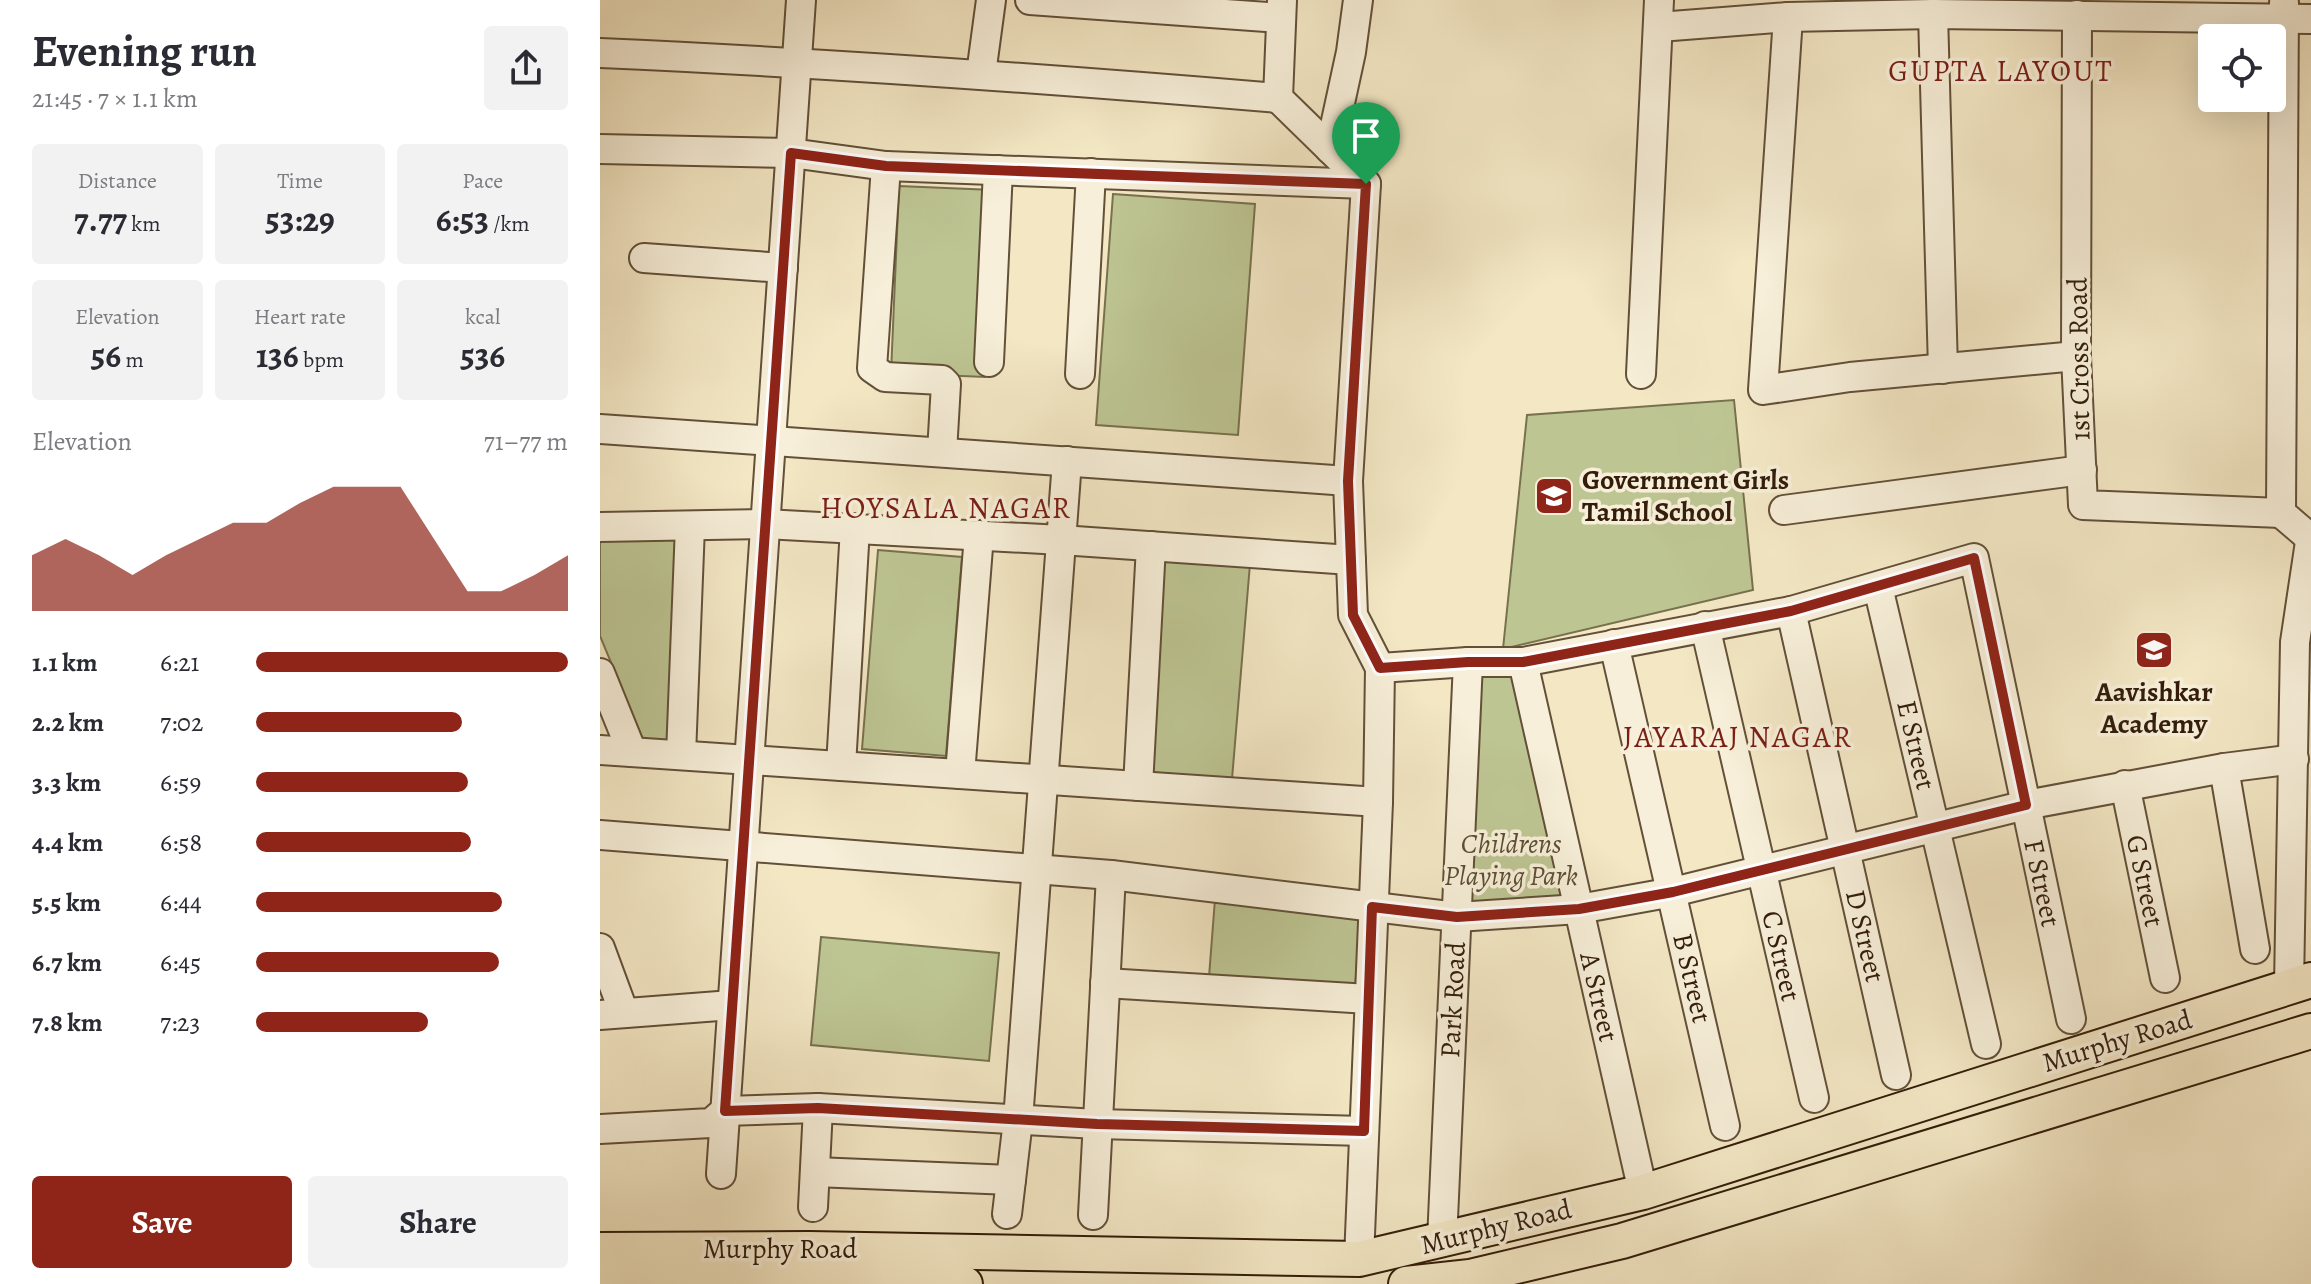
<!DOCTYPE html>
<meta charset="utf-8">
<style>
:root{--surface:#fff;--page:#f2f2f3;--text:#2b2b33;--muted:#7c7c81;--accent:#8f2418}
body{margin:0;font-family:Alegreya,serif;background:var(--page);color:var(--text);height:100vh;display:flex;flex-direction:column;font-size:30px;white-space:nowrap}
*{box-sizing:border-box;margin:0}
p{font-size:26px;color:var(--muted)}
.icon{flex:none;width:44px;height:44px;fill:none;stroke:currentColor;stroke-width:2;stroke-linecap:round;stroke-linejoin:round}
.map{position:relative;flex:1;overflow:hidden}
.side{display:flex;flex-direction:column;background:var(--surface);width:600px}
.side>*{flex:none}
.controls{position:absolute;left:1598px;top:24px;display:grid;gap:16px}
.controls a{display:grid;place-items:center;width:88px;height:88px;border-radius:8px;background:var(--surface);box-shadow:0 8px 32px #0002;font-size:40px}
.pin{position:absolute;display:grid;place-items:center;width:68px;height:68px;color:#fff;margin:-82px -34px;border-radius:50% 50% 50% 0;rotate:-45deg;box-shadow:0 0 8px #0007}
.pin .icon{rotate:45deg}
.round{display:grid;place-items:center;flex:none;width:84px;height:84px;border-radius:8px;background:var(--page)}
.summary{display:flex;align-items:center;justify-content:space-between;height:136px;padding:0 32px}
h1{font-size:44px;font-weight:600;line-height:60px}
.metrics{display:grid;grid-template-columns:repeat(3,1fr);gap:12px;height:136px;padding:8px 32px}
.metrics div{display:grid;align-content:center;border-radius:8px;background:var(--page);text-align:center}
.metrics b{font-size:34px;font-weight:600}
.metrics small{font-size:22px;font-weight:400}
.metrics p{font-size:22px}
.chart{height:224px;padding:16px 32px}
.chart p{display:flex;justify-content:space-between}
.chart svg{width:100%;height:144px;margin-top:8px;fill:var(--accent);opacity:.7}
.cta{display:flex;gap:16px;margin-top:auto;padding:16px 32px}
.cta a{flex:1;height:92px;border-radius:8px;background:var(--accent);color:#fff;font-size:32px;font-weight:600;line-height:92px;text-align:center}
.cta a+a{background:var(--page);color:var(--text)}
ul{padding:0 32px;list-style:none;font-size:26px}
li{display:grid;grid-template-columns:128px 96px 1fr;align-items:center;height:60px}
li i{height:20px;border-radius:10px;background:var(--accent)}
main{display:flex;flex:1;min-height:0}
.map>svg:first-child{display:block}
</style>
<main>
<section class="side">
<div class="summary"><div><h1>Evening run</h1><p>21:45 · 7 × 1.1 km</p></div><a class="round"><svg class="icon" aria-label="share" viewBox="0 0 24 24"><path d="M12 15V3M7 8l5-5 5 5M5 13v7h14v-7"/></svg></a></div>
<div class="metrics">
<div><p>Distance</p><b>7.77<small> km</small></b></div>
<div><p>Time</p><b>53:29</b></div>
<div><p>Pace</p><b>6:53<small> /km</small></b></div>
</div>
<div class="metrics">
<div><p>Elevation</p><b>56<small> m</small></b></div>
<div><p>Heart rate</p><b>136<small> bpm</small></b></div>
<div><p>kcal</p><b>536</b></div>
</div>
<div class="chart"><p><span>Elevation</span>71–77 m</p>
<svg viewBox="0 0 160 44" preserveAspectRatio="none"><path d="M0 44V27L10 22L20 27L30 33L40 27L50 22L60 17L70 17L80 11L90 6L100 6L110 6L120 22L130 38L140 38L150 33L160 27V44z"/></svg>
</div>
<ul>
<li><b>1.1 km</b>6:21<i style="width:100%"></i></li>
<li><b>2.2 km</b>7:02<i style="width:66%"></i></li>
<li><b>3.3 km</b>6:59<i style="width:68%"></i></li>
<li><b>4.4 km</b>6:58<i style="width:69%"></i></li>
<li><b>5.5 km</b>6:44<i style="width:79%"></i></li>
<li><b>6.7 km</b>6:45<i style="width:78%"></i></li>
<li><b>7.8 km</b>7:23<i style="width:55%"></i></li>
</ul>
<div class="cta"><a>Save</a><a>Share</a></div>
</section>
<div class="map">
<svg width="1711" height="1284" viewBox="0 0 1711 1284">
<rect width="100%" height="100%" fill="#f3e7c4"/>
<filter id="stains"><feTurbulence type="fractalNoise" baseFrequency=".0025" numOctaves="4"/><feColorMatrix values="0 0 0 0 .2 0 0 0 0 .09 0 0 0 0 .02 0 0 0 .5 -.17"/></filter>
<radialGradient id="worn" r=".72"><stop offset=".6" stop-color="#630" stop-opacity="0"/><stop offset="1" stop-color="#630" stop-opacity=".3"/></radialGradient>
<g fill="#bdc593" stroke="#78714e" stroke-width="2">
<polygon points="299,186 393,190 385,377 291,373"/>
<polygon points="513,194 655,204 638,435 496,425"/>
<polygon points="1134,400 1153,590 903,649 927,415"/>
<polygon points="78,534 69,742 43,740 0,636 0,539"/>
<polygon points="278,550 362,557 346,756 262,749"/>
<polygon points="545,555 650,564 632,779 527,770"/>
<polygon points="878,672 919,674 963,900 866,907"/>
<polygon points="615,899 761,911 755,988 609,977"/>
<polygon points="221,937 399,953 389,1061 211,1045"/>
</g>
<g fill="none" stroke-linecap="round" stroke-linejoin="round">
<g stroke="#635038" stroke-width="32">
<g id="minor">
<polyline points="430,0 681,18"/>
<polyline points="682,0 678,98 766,184 748,481 753,615 780,668 778,802 759,1259"/>
<polyline points="1684,3 1681,513 1709,537"/>
<polyline points="1333,14 1343,369"/>
<polyline points="1477,15 1476,356 1483,505 1681,513"/>
<polyline points="1188,17 1163,390 1250,377 1476,356"/>
<polyline points="1059,27 1188,17 1333,14 1711,19"/>
<path d="M0,53C226,63 452,79 678,98"/>
<polyline points="381,74 391,0"/>
<polyline points="0,149 191,153 286,166 766,184"/>
<polyline points="730,149 751,52 758,0"/>
<polyline points="286,166 272,368 285,377 342,380 346,384 342,452"/>
<polyline points="44,258 183,268"/>
<polyline points="389,362 398,170"/>
<polyline points="480,374 491,173"/>
<polyline points="1041,374 1059,0"/>
<polyline points="0,429 748,481"/>
<polyline points="1184,510 1482,470"/>
<polyline points="0,527 165,524 461,540 751,560"/>
<polyline points="1278,587 1386,1044"/>
<polyline points="1191,611 1296,1075"/>
<polyline points="1105,626 1214,1098"/>
<polyline points="1014,644 1125,1126"/>
<polyline points="923,662 1043,1192"/>
<polyline points="780,668 868,662 923,662 1191,611 1374,558 1471,1019"/>
<polyline points="0,673 32,752"/>
<polyline points="0,750 778,802"/>
<polyline points="81,755 90,526"/>
<polyline points="241,766 255,528"/>
<polyline points="1624,768 1655,949"/>
<polyline points="360,774 379,535"/>
<polyline points="1525,785 1565,978"/>
<polyline points="538,786 551,546"/>
<polyline points="0,835 511,875 857,917 979,909 1073,892 1426,805 1624,768 1694,759"/>
<polyline points="0,948 24,1013"/>
<polyline points="505,983 769,999"/>
<polyline points="1689,986 1695,642 1711,535"/>
<polyline points="0,1015 132,1005"/>
<polyline points="0,1129 111,1123 125,1111 218,1108 497,1124 764,1131"/>
<polyline points="215,1172 411,1180"/>
<polyline points="121,1174 201,0"/>
<polyline points="213,1207 218,1108"/>
<polyline points="407,1214 418,1120 467,461"/>
<polyline points="493,1215 511,875"/>
<polyline points="842,1241 868,662"/>
</g>
</g>
<g stroke="#331d0a" stroke-width="38">
<g id="major">
<polyline points="0,1250 209,1249 759,1259 1043,1192 1711,980"/>
<polyline points="0,1279 365,1284"/>
<polyline points="806,1284 870,1277 1022,1241 1711,1031"/>
</g>
</g>
<use href="#minor" stroke="#f7efd9" stroke-width="28"/>
<use href="#major" stroke="#f3e7c4" stroke-width="34"/>
</g>
<g fill="none" stroke-linecap="round" stroke-linejoin="round">
<g stroke="#fff" stroke-width="16">
<polygon id="route" points="191,153 286,166 766,184 748,481 753,615 780,668 868,662 923,662 1191,611 1374,558 1426,805 1073,892 979,909 857,917 772,907 764,1131 497,1124 218,1108 125,1111"/>
</g>
<use href="#route" stroke="#8f2418" stroke-width="10"/>
</g>
<defs>
<g id="school-square" transform="scale(2)"><rect x="-9" y="-9" width="18" height="18" rx="4" fill="#8f2418" stroke="#f7efd9"/><path d="M0-5L7-2L0 1L-7-2ZM-4 1L0 2.5L4 1V4Q0 6-4 4Z" fill="#fff"/></g>
<g id="university-square" transform="scale(2)"><rect x="-9" y="-9" width="18" height="18" rx="4" fill="#8f2418" stroke="#f7efd9"/><path d="M0-5L7-2L0 1L-7-2ZM-4 1L0 2.5L4 1V4Q0 6-4 4Z" fill="#fff"/></g>
</defs>
<g fill-rule="evenodd">
<use href="#school-square" x="954" y="496"/>
<use href="#university-square" x="1554" y="650"/>
</g>
<g text-anchor="middle" dominant-baseline="central" stroke-width="7" stroke-linejoin="round" paint-order="stroke">
<g font-size="28" fill="#331d0a" stroke="#f7efd9">
<text transform="translate(1479 359) rotate(-91)">1st Cross Road</text>
<text transform="translate(1316 745) rotate(77)">E Street</text>
<text transform="translate(1545 881) rotate(78)">G Street</text>
<text transform="translate(1442 883) rotate(78)">F Street</text>
<text transform="translate(1265 936) rotate(77)">D Street</text>
<text transform="translate(1181 956) rotate(77)">C Street</text>
<text transform="translate(1092 978) rotate(77)">B Street</text>
<text transform="translate(999 997) rotate(77)">A Street</text>
<text transform="translate(853 1000) rotate(-87)">Park Road</text>
<text transform="translate(1517 1041) rotate(-17)">Murphy Road</text>
<text transform="translate(896 1227) rotate(-14)">Murphy Road</text>
<text x="180" y="1249">Murphy Road</text>
</g>
<g font-size="28" font-weight="bold" fill="#331d0a" stroke="#f7efd9" text-anchor="start">
<text x="982" y="480">Government Girls<tspan x="982" dy="32">Tamil School</tspan></text>
<text x="1554" y="692" text-anchor="middle">Aavishkar<tspan x="1554" dy="32">Academy</tspan></text>
</g>
<g font-size="28" font-style="italic" fill="#5c4f33" stroke="#f7efd9">
<text x="911" y="844">Childrens<tspan x="911" dy="32">Playing Park</tspan></text>
</g>
<g font-size="30" letter-spacing="2" fill="#7a1f14" stroke="#f7efd9">
<text x="1401" y="71">GUPTA LAYOUT</text>
<text x="346" y="508">HOYSALA NAGAR</text>
<text x="1138" y="737">JAYARAJ NAGAR</text>
</g>
</g>
<rect width="100%" height="100%" filter="url(#stains)"/>
<rect width="100%" height="100%" fill="url(#worn)"/>
</svg>
<div class="controls">
<a><svg class="icon" aria-label="locate" viewBox="0 0 24 24"><circle cx="12" cy="12" r="6"/><path d="M12 2v4M12 18v4M2 12h4M18 12h4"/></svg></a>
</div>
<div class="pin" style="left:766px;top:184px;background:#1e9e55"><svg class="icon" aria-label="arrive" viewBox="0 0 24 24"><path d="M6 21V4h12l-3 4 3 4H6"/></svg></div>
</div>
</main>
